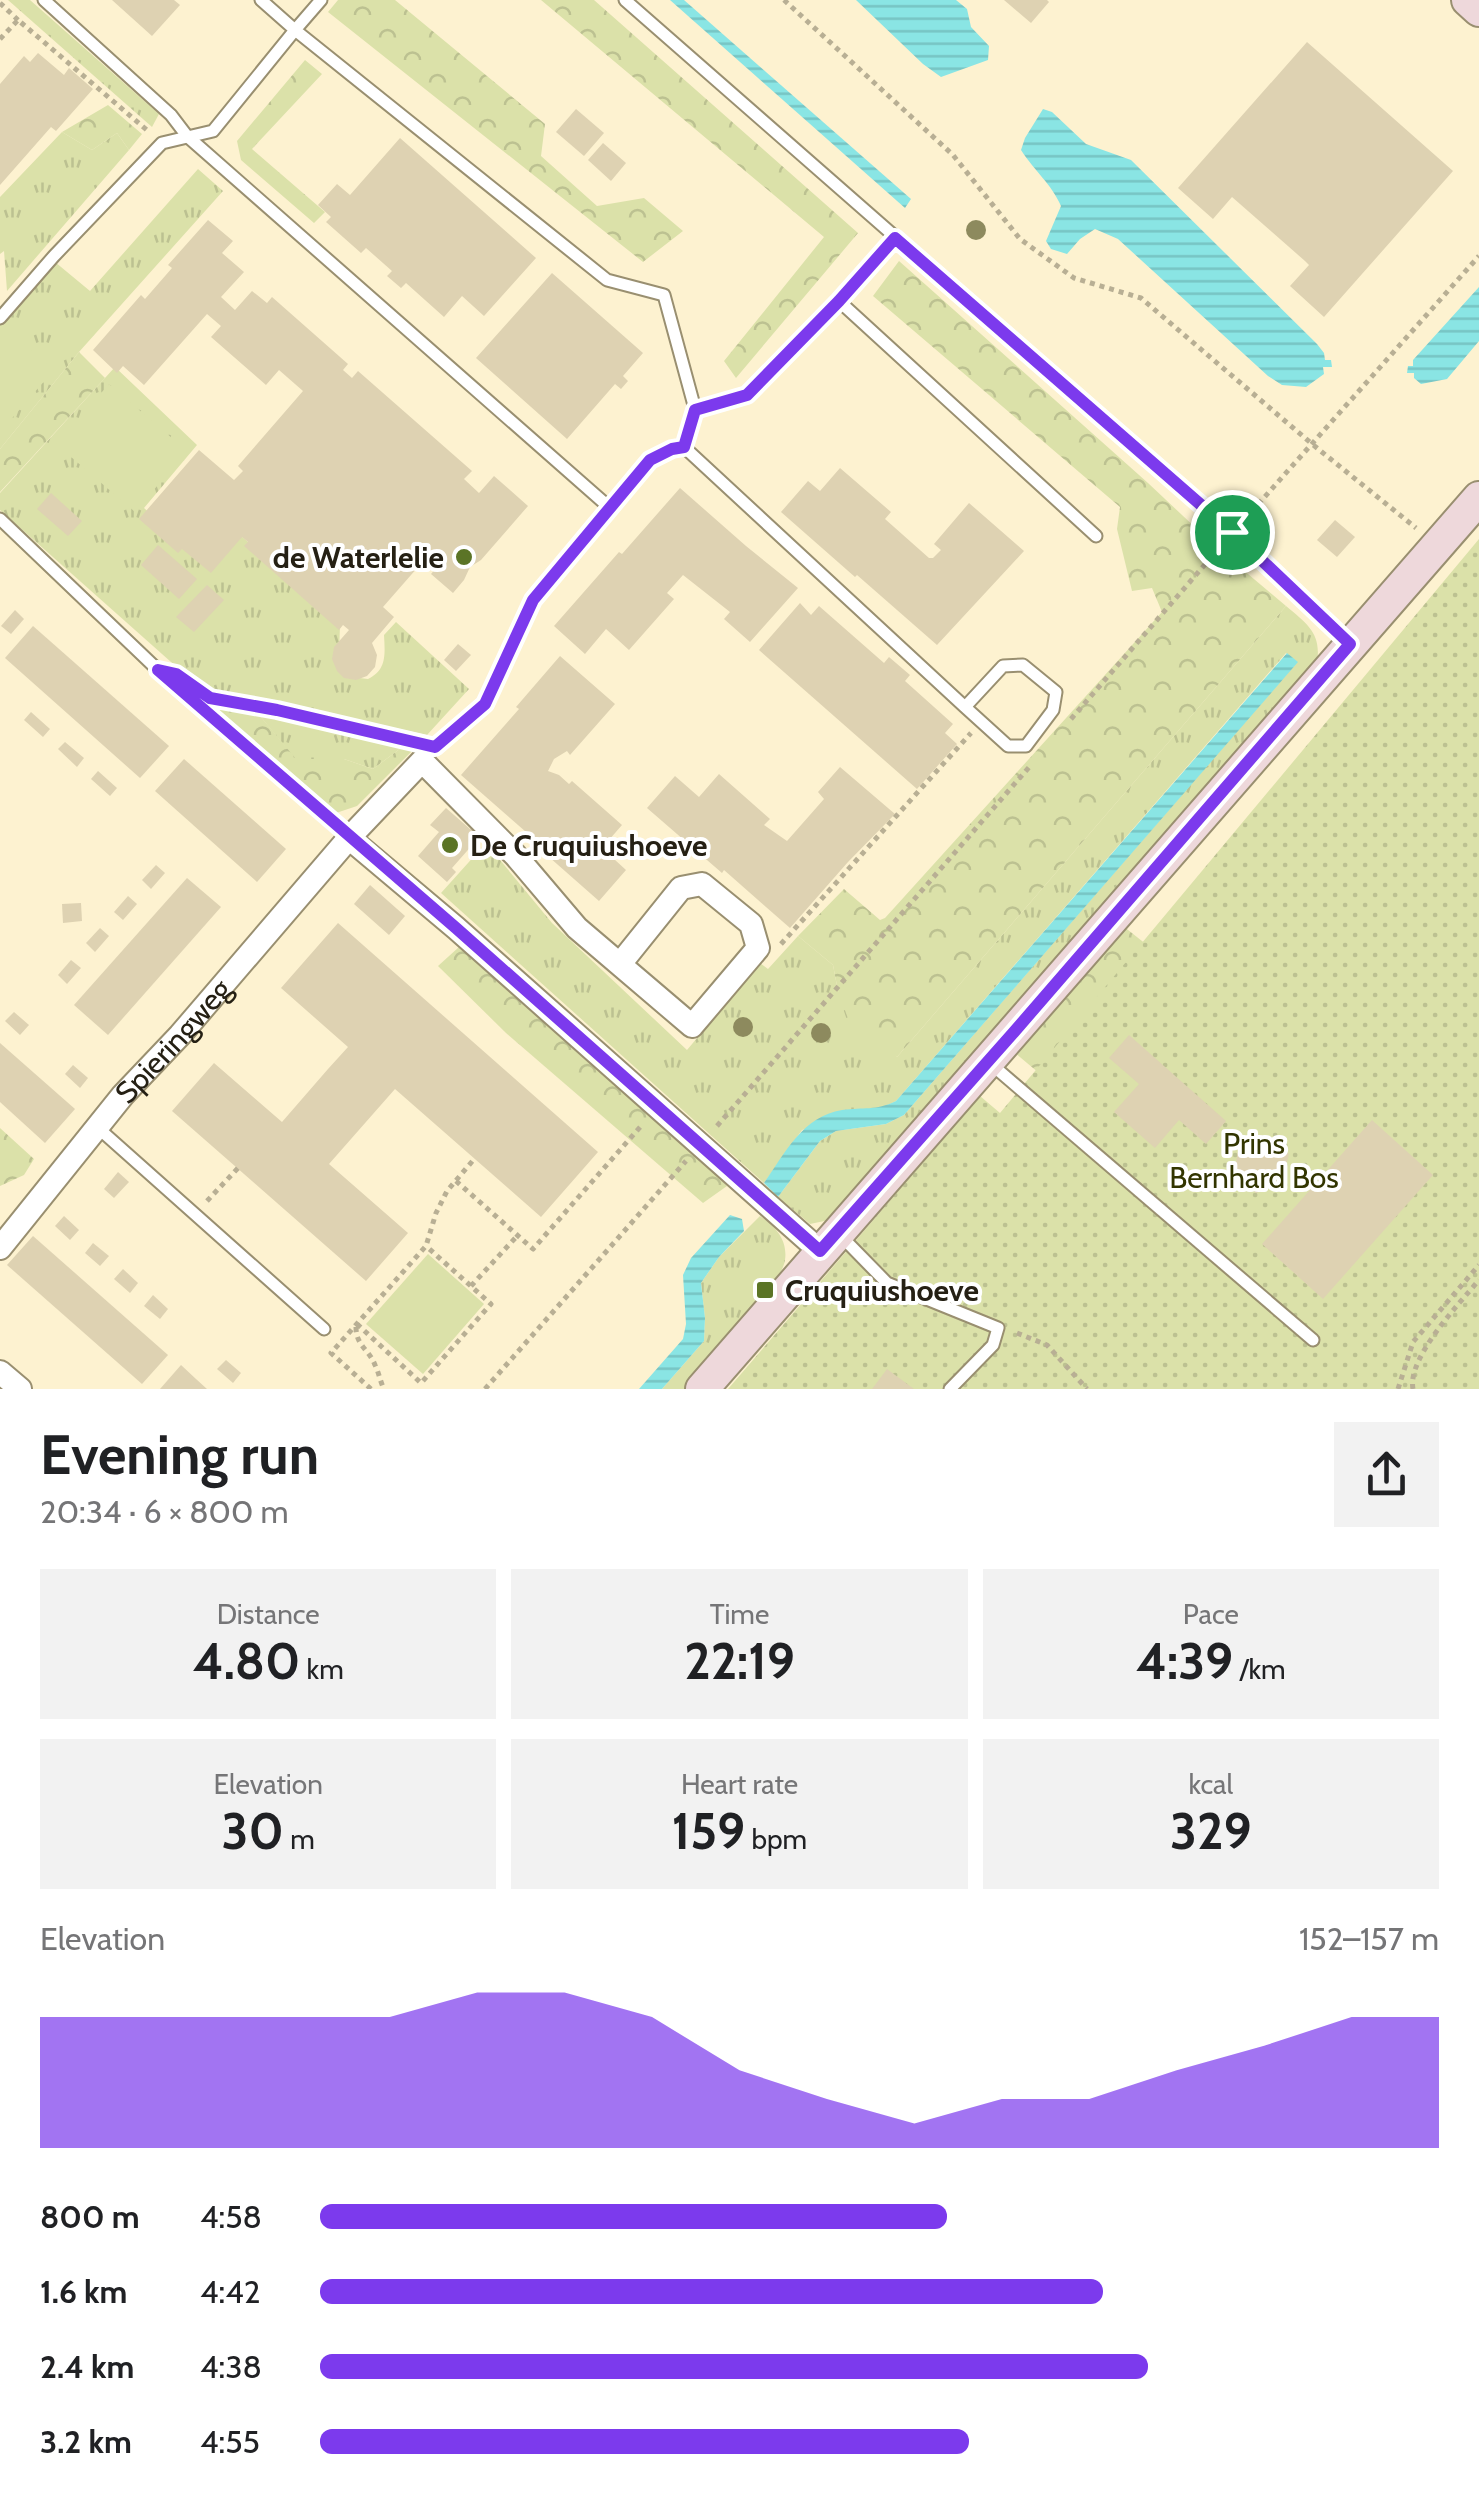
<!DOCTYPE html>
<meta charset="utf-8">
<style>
:root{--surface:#fff;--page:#f2f2f2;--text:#202124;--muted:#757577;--accent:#7c3aed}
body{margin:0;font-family:Cabin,sans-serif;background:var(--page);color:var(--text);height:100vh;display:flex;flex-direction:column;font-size:38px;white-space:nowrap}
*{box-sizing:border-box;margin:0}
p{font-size:32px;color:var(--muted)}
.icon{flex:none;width:55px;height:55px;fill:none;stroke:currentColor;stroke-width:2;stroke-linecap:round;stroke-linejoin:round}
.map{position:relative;height:1389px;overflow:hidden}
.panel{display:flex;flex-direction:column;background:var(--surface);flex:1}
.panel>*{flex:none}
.pin{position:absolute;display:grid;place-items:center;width:85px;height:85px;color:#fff;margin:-42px;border:5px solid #fff;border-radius:50%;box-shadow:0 2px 10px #0007}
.round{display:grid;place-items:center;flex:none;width:105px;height:105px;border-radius:0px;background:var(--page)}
.overview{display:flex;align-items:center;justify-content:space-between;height:170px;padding:0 40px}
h1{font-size:55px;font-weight:800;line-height:75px}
.metrics{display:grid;grid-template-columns:repeat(3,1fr);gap:15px;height:170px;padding:10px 40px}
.metrics div{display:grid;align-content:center;border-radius:0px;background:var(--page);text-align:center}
.metrics b{font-size:50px;font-weight:800}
.metrics small{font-size:28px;font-weight:400}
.metrics p{font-size:28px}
.chart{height:280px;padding:20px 40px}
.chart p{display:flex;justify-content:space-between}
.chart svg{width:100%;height:180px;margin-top:10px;fill:var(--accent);opacity:.7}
ul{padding:0 40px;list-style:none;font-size:32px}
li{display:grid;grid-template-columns:160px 120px 1fr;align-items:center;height:75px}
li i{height:25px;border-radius:12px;background:var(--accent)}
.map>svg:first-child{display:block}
</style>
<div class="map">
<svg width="1479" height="1389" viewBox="0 0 1479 1389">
<defs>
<pattern id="grass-tufts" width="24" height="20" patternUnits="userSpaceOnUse" patternTransform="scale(2.5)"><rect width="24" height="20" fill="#dbe1a9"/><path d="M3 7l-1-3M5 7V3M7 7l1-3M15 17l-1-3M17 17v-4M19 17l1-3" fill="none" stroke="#bcc191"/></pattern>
<pattern id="forest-crowns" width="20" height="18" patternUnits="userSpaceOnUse" patternTransform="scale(2.5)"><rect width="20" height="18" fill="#dbe1a9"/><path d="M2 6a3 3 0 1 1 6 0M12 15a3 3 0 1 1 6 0" fill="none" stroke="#bcc191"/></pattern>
<pattern id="park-dots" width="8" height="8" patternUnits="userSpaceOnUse" patternTransform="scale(2.5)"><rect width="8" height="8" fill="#dbe1a9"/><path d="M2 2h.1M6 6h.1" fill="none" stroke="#bcc191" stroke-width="1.8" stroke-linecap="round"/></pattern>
<pattern id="water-rules" width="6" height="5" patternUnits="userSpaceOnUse" patternTransform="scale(2.5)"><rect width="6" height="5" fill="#8ae5e4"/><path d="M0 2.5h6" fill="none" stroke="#77c4c3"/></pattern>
</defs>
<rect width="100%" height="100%" fill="#fdf2d0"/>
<g fill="url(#grass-tufts)">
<polygon points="8,0 30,0 159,114 152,127"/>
<polygon points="62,132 92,150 117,133 129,150 7,291 4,251 0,254 0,197"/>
<polygon points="198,169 223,191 79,352 0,449 0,325 55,262 90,291"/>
<path d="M115,367L197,445L144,508L189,548L239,534L340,625L339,655L351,677L368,679C387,670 385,654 384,635L396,622L469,689L427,735L198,686L0,510V493Z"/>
<path d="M1286,606C1310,626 1323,635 1316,668L834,1219L810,1224L778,1197L820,1141L836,1131L886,1124L904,1115L1297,662L1286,653L896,1101L882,1108L802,1130L764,1183L441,893L486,843L552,923L687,1050L760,963L768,969L798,936L833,965L838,991L897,1057Z"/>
<polygon points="256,711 385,742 401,748 373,769 344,759 295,759"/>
<path d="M760,1216C775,1226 788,1240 785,1260C782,1276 769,1287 760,1299C735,1330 711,1360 685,1389H662L704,1341L705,1318L701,1283L719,1257Z"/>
</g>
<g fill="url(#forest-crowns)">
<polygon points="338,0 395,0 545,124 541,156 597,206 644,198 683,231 643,262 328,12"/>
<polygon points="541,0 594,0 858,233 736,378 724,361 824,237"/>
<polygon points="305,60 322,74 252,149 325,212 314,223 241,160 237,141"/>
<polygon points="108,105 142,134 129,150 117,133 92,150 62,132"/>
<polygon points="899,261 1148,483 1216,547 1286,606 897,1057 851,1027 838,991 833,965 798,936 844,889 880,920 885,918 1162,612 1152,588 1132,591 1117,529 1120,507 873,296"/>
<polygon points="79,352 105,378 0,492 0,449"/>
<polygon points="208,702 256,711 296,759 344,759 373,769 401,748 412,751 357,806 333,814"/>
<polygon points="1123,926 1247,1024 1058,1089 1014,1052"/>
<polygon points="459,947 674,1134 727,1186 703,1203 506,1033 438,966"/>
<polygon points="0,1128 34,1159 24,1175 0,1186"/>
</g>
<polygon fill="url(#park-dots)" points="1479,539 1479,1389 728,1389 980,1096 1000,1113"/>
<g fill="#dbe1a9">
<polygon points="17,338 54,370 0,432 0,358"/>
<polygon points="109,384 187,451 135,512 56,444"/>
<polygon points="428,1254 484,1304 423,1374 366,1324"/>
</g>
<g fill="url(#water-rules)">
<polygon points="670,0 684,0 911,199 905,208"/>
<polygon points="856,0 956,0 967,9 971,27 989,46 988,60 941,77 923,64"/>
<path d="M1043,109L1052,112L1086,144L1131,160L1317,344L1324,353L1325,360H1331L1332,367H1323L1324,374L1306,387L1282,385L1268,376L1118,239L1095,229L1080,239L1067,254L1051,249L1046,241L1061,206C1051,183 1035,172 1021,150L1025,138Z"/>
<polygon points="1479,287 1479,341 1447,379 1421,384 1414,378 1414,373 1407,373 1408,366 1413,366 1413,360"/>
<path d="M1287,653L1298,662L904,1115L886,1124L836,1131L820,1141L778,1197L764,1183C785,1153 803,1116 842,1110C864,1107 875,1111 896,1101Z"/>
<polygon points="730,1215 742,1219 744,1231 719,1257 701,1283 705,1318 704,1341 662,1389 639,1389 683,1339 686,1324 683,1275 691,1258"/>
</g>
<g fill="#ded2b2">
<polygon points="112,0 174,0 180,5 152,36"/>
<polygon points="1004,0 1047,0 1049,2 1031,23"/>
<polygon points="1307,42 1453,171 1324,317 1290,286 1309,265 1305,261 1232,197 1213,219 1178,188"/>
<polygon points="38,53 64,75 69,68 93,89 56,131 51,127 0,185 0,84 24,56 30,62"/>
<polygon points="576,109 604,133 584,156 556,132"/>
<polygon points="400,138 536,258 484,316 462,296 444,317 406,283 401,288 387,276 392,271 366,248 361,253 326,222 331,217 318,205 337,184 350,195"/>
<polygon points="603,143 626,163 611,181 588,160"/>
<polygon points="208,220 233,241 222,253 244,272 221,297 235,310 252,291 267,303 272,297 348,364 343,370 352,378 358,371 472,471 464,479 479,493 494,476 528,506 481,560 470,567 464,580 453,593 431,574 436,568 425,559 383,607 394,617 372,643 377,655 375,667 367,676 356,680 344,678 337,671 332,659 334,647 349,630 343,625 339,630 244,546 248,542 242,537 211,573 182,549 178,553 139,519 199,450 234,480 243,471 238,466 303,391 279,370 266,385 211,337 221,326 207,314 144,385 123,366 117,373 93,350 141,295 145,299 172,268 168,265"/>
<polygon points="552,273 643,353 623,376 628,381 621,389 615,384 567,439 476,358"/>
<polygon points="840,468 891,512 885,519 929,558 933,558 941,550 934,544 969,503 1024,551 937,645 857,575 855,577 781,512 808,481 820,491"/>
<polygon points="680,488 746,546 798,588 750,642 724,619 730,612 683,575 667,593 674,599 629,650 606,629 585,654 554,626 619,552 622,554"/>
<polygon points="51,493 82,521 68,536 37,509"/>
<polygon points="1335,520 1355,537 1337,557 1317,540"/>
<polygon points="158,545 197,579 179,599 141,565"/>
<polygon points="207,585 224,600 194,632 176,617"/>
<polygon points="800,603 811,615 819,606 884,663 889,657 910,675 905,681 953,724 945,733 957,744 917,789 759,650"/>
<polygon points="15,610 24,619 11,634 1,626"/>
<polygon points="33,626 169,746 140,778 5,658"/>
<polygon points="458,644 471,655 456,671 444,660"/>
<polygon points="560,656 615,704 570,755 567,751 554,759 548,771 559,775 569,784 572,781 622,825 602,848 626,870 599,901 524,835 526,832 461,775 519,709 516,707"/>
<polygon points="31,712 50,729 43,737 24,720"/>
<polygon points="65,742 84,758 77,767 58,749"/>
<polygon points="184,759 286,849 257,882 155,791"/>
<polygon points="840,767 895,814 848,862 790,928 724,870 722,873 647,808 675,776 699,797 719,774 770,819 764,825 787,841 824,799 818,792"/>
<polygon points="98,771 117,788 110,796 91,779"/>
<polygon points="446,808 470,829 473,826 482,834 452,868 456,872 447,882 418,856 439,832 430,825"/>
<polygon points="156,865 165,873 151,889 142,880"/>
<polygon points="187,878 221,907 108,1035 74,1005"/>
<polygon points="370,885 405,916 389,935 354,904"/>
<polygon points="128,896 137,904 123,920 114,912"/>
<polygon points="81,903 82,921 63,923 62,904"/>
<polygon points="338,923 598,1152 541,1217 395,1089 329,1164 408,1233 366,1281 172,1111 214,1063 282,1122 328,1069 348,1047 281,988"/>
<polygon points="100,928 109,936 95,952 86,943"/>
<polygon points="71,960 81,968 67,984 58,975"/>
<polygon points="14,1012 29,1025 20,1035 5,1021"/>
<polygon points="1129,1035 1226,1121 1206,1144 1179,1120 1155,1148 1114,1112 1139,1084 1109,1058"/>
<polygon points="0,1043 75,1109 45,1143 0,1102"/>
<polygon points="73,1065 88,1078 80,1088 65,1074"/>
<polygon points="1372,1120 1433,1175 1323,1299 1262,1244"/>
<polygon points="1267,1136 1289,1154 1282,1183 1256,1193 1234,1174 1239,1145"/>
<polygon points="118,1172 129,1182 114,1198 104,1189"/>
<polygon points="64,1216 79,1230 70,1240 55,1226"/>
<polygon points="33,1236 168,1355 142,1384 7,1265"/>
<polygon points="93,1243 109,1256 100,1266 85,1253"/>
<polygon points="123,1269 138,1283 130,1293 114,1279"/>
<polygon points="153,1295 168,1309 160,1319 144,1306"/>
<polygon points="226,1360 241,1373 233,1383 217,1369"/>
<polygon points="181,1365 196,1379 207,1389 160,1389"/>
<polygon points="887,1369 914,1389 872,1389"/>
</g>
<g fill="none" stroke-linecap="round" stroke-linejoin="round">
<g stroke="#998f70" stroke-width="15">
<g id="lane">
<polyline points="44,0 171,115 187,136 610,508"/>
<polyline points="321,0 295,30 607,280 664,295 695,409"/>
<polyline points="625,0 1232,532 1350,644"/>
<polyline points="839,301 895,238"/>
<polyline points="0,318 54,256 162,143 213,131 295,30 261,0"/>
<polyline points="684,447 965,707 1008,746 1026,746 1053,710 1056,692 1023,665 1003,666 965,707"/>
<polyline points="0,519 158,670 349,838"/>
<polyline points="422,761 435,747 485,704 533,600 650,460 672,449 684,447 695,409 747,395 839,301 1096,536"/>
<polyline points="991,1064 1313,1340"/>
<polyline points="97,1127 324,1329"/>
<polyline points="841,1236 887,1283 998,1328 993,1345 950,1389"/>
</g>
</g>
<g stroke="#998f70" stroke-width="26">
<g id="street">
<polyline points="349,838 456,928 820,1251"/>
<path id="s1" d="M0,1248L123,1095L180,1035L349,838L422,761L515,855L577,928L692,1026L758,948L751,924L702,884L681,888L620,964"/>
<polyline points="0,1372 20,1389"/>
</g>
</g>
<g stroke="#998f70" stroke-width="36">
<g id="secondary">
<polyline points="1468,0 1479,10"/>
<polyline points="702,1389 1479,498"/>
</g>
</g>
<g stroke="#b8af94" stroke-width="5" stroke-dasharray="5 5" stroke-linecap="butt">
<polyline points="784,0 953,155 1020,239 1074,278 1141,298 1312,444 1416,528"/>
<polyline points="0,3 18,20"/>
<polyline points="0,39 18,20 148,131"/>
<polyline points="1245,519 1479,256"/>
<polyline points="223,700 277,710 408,741"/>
<polyline points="1071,719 1221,546"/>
<polyline points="781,944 971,733"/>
<polyline points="717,1126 1031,765"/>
<polyline points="456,1181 533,1249 641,1126"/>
<polyline points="207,1201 238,1168"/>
<polyline points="471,1286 518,1235"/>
<polyline points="357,1324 421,1383 491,1304 426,1246"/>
<path d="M356,1327C356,1346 369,1349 375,1365C379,1373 380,1381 384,1389"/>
<polyline points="1017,1333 1047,1345 1087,1389"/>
<polyline points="371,1389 331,1353 426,1246 436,1213 447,1191 475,1158"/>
<polyline points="485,1389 686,1161"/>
<polyline points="1398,1389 1413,1342 1479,1265"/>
<path d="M1413,1389C1407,1358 1459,1304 1479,1280"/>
</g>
<use href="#lane" stroke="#fff" stroke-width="11"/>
<use href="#street" stroke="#fff" stroke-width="22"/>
<use href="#secondary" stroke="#eed8db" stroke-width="32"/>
</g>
<g fill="#8d8a5e">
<circle cx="976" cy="230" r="10"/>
<circle cx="743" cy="1027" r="10"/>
<circle cx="821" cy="1033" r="10"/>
</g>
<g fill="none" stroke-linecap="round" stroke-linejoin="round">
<g stroke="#fff" stroke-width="20">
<polygon id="route" points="895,238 1232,532 1350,644 1014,1032 820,1251 456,928 158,670 176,674 210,698 277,710 435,747 485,704 533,600 650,460 672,449 684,447 695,410 747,395 839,301"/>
</g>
<use href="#route" stroke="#7c3aed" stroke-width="12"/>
</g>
<g fill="#5b7426" stroke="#fff" stroke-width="4">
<circle cx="464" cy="557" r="10"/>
<circle cx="450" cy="845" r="10"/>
<rect x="755" y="1280" width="20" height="20" rx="5"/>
</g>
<g text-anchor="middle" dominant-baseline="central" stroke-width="8" stroke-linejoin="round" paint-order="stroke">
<g font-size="30" font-weight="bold" fill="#252014" stroke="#fff" text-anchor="start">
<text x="444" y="557" text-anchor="end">de Waterlelie</text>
<text x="470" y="845">De Cruquiushoeve</text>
<text x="785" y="1290">Cruquiushoeve</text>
</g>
<g font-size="30" fill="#252014" stroke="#fff">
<text stroke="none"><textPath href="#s1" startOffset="270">Spieringweg</textPath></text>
</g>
<g font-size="30" fill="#323500" stroke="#fff">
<text x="1254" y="1143">Prins<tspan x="1254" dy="34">Bernhard Bos</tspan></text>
</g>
</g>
</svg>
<div class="pin" style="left:1232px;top:532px;background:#1e9e55"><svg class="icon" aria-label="arrive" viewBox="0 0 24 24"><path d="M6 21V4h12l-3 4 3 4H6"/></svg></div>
</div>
<section class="panel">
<div class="overview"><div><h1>Evening run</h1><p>20:34 · 6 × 800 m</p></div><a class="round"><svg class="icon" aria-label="share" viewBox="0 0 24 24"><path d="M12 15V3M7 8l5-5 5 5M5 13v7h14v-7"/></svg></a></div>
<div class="metrics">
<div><p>Distance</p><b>4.80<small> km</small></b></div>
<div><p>Time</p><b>22:19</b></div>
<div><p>Pace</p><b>4:39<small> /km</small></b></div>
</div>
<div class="metrics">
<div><p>Elevation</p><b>30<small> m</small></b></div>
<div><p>Heart rate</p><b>159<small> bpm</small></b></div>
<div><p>kcal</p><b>329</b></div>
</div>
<div class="chart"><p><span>Elevation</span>152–157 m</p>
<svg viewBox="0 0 160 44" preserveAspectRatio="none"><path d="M0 44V12L10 12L20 12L30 12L40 12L50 6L60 6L70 12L80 25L90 32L100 38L110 32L120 32L130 25L140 19L150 12L160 12V44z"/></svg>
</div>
<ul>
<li><b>800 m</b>4:58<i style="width:56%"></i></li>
<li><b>1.6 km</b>4:42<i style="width:70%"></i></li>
<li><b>2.4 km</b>4:38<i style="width:74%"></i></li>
<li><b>3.2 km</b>4:55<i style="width:58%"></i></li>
</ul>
</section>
